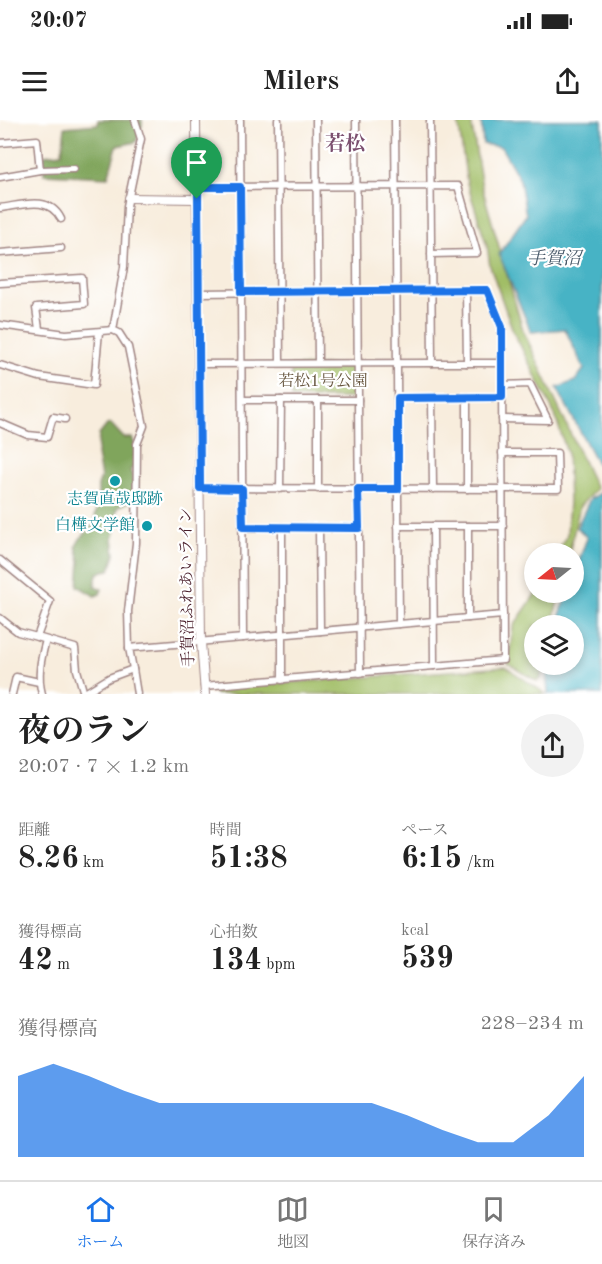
<!DOCTYPE html>
<html lang="ja">
<meta charset="utf-8">
<style>
:root{--surface:#fff;--page:#f2f2f2;--text:#222;--muted:#767676;--line:#e0e0e0;--accent:#1a73e8}
body{margin:0;font-family:"Old Standard TT","Noto Serif JP",serif;background:var(--page);color:var(--text);height:100vh;display:flex;flex-direction:column;font-size:22px;white-space:nowrap}
*{box-sizing:border-box;margin:0}
p{font-size:20px;color:var(--muted)}
.icon{flex:none;width:33px;height:33px;fill:none;stroke:currentColor;stroke-width:2;stroke-linecap:round;stroke-linejoin:round}
.map{position:relative;height:574px;overflow:hidden}
.panel{display:flex;flex-direction:column;background:var(--surface);flex:1}
.panel>*{flex:none}
.needle{width:39px;rotate:252deg}
.tools{position:absolute;left:524px;top:423px;display:grid;gap:12px}
.tools a{display:grid;place-items:center;width:60px;height:60px;border-radius:50%;background:var(--surface);box-shadow:0 3px 9px #0003;font-size:30px}
.pin{position:absolute;display:grid;place-items:center;width:51px;height:51px;color:#fff;margin:-62px -26px;border-radius:50% 50% 50% 0;rotate:-45deg;box-shadow:0 0 6px #0007}
.pin .icon{rotate:45deg}
.round{display:grid;place-items:center;flex:none;width:63px;height:63px;border-radius:32px;background:var(--page)}
.overview{display:flex;align-items:center;justify-content:space-between;height:102px;padding:0 18px}
h1{font-size:33px;font-weight:700;line-height:45px}
.metrics{display:grid;grid-template-columns:repeat(3,1fr);gap:9px;height:102px;padding:6px 18px}
.metrics div{display:grid;align-content:center}
.metrics b{font-size:30px;font-weight:700}
.metrics small{font-size:16px;font-weight:400}
.metrics p{font-size:16px}
.chart{height:168px;padding:12px 18px}
.chart p{display:flex;justify-content:space-between}
.chart svg{width:100%;height:108px;margin-top:6px;fill:var(--accent);opacity:.7}
.status{display:flex;justify-content:space-between;align-items:center;height:42px;padding:0 30px;background:var(--surface);direction:ltr}
.status svg{height:16px;fill:currentColor}
header{display:flex;justify-content:space-between;align-items:center;height:78px;padding:0 18px;background:var(--surface);font-size:27px;font-weight:700}
.tab-bar{display:flex;justify-content:space-around;align-items:center;height:84px;border-top:2px solid var(--line);background:var(--surface);font-size:16px;color:var(--muted)}
.tab-bar a{display:grid;justify-items:center;gap:3px}
.tab-bar .on{color:var(--accent)}
.map>svg:first-child{display:block}
</style>
<div class="status"><b>20:07</b><svg viewBox="0 0 49 12"><path d="M0 12V9h3v3zM5 12V6h3v6zM10 12V3h3v9zM15 12V0h3v12zM26 1h20v11H26zM47 4h2v5h-2z"/></svg></div>
<header><svg class="icon" aria-label="menu" viewBox="0 0 24 24"><path d="M4 6h16M4 12h16M4 18h16"/></svg>Milers<svg class="icon" aria-label="share" viewBox="0 0 24 24"><path d="M12 15V3M7 8l5-5 5 5M5 13v7h14v-7"/></svg></header>
<div class="map">
<svg width="602" height="574" viewBox="0 0 602 574">
<rect width="100%" height="100%" fill="#fff"/>
<filter id="ink" filterUnits="userSpaceOnUse"><feTurbulence type="fractalNoise" baseFrequency=".0167" numOctaves="2"/><feDisplacementMap in="SourceGraphic" scale="12" xChannelSelector="R" yChannelSelector="G"/><feConvolveMatrix kernelMatrix="1 2 1 2 8 2 1 2 1" color-interpolation-filters="sRGB"/></filter>
<filter id="wash" filterUnits="userSpaceOnUse"><feTurbulence type="fractalNoise" baseFrequency=".008" numOctaves="4" result="noise"/><feDisplacementMap in="SourceGraphic" scale="24" xChannelSelector="R" yChannelSelector="G"/><feGaussianBlur stdDeviation="1.35" result="paint"/><feColorMatrix in="noise" values="0 0 0 0 0 0 0 0 0 0 0 0 0 0 0 0 0 1.4 0 .05"/><feComposite in="paint" operator="in"/></filter>
<g filter="url(#wash)">
<rect width="100%" height="100%" fill="#f8eddd"/>
<g fill="#a1be66" stroke="#766e48" stroke-width="1.5">
<polygon points="458,0 471,0 482,67 523,210 596,369 580,386 569,433 556,433 567,415 569,381 567,333 555,295 513,211 490,146 487,126 467,63"/>
<polygon points="354,245 354,275 352,278 292,278 291,246"/>
<polygon points="536,473 560,473 552,505 534,506 534,544 543,545 541,558 537,561 508,544 513,507"/>
<polygon points="506,547 546,574 215,574 213,568"/>
</g>
<g fill="#80a55b" stroke="#656243" stroke-width="1.5">
<polygon points="98,0 142,0 142,5 136,22 117,26 108,57 44,54 44,35 62,33 65,7 98,4"/>
<path d="M111,304L124,318H132L135,325L134,347L130,350C136,361 133,372 129,382L120,386L117,390L115,413L113,418L115,434L110,450L103,451L97,454L95,466L102,469L100,474L95,476L78,466L80,441L76,426L80,419L94,404L98,379V366L101,358L97,334L99,315L107,305Z"/>
</g>
<g fill="#47b3c5" stroke="#486978" stroke-width="1.5">
<polygon points="481,0 602,0 602,353 557,268 575,261 584,249 565,209 531,212 499,134 526,95 520,60 501,27 483,24"/>
<polygon points="602,372 602,574 548,574 546,545 573,544 573,506 556,505 568,473 573,472 573,457 587,418 577,407 590,379"/>
</g>
</g>
<g filter="url(#ink)">
<g fill="none" stroke-linecap="round" stroke-linejoin="round">
<g stroke="#a18684" stroke-width="9">
<g id="minor">
<polyline points="278,0 280,243"/>
<polyline points="316,0 318,243"/>
<polyline points="356,0 360,553"/>
<polyline points="0,23 37,20 40,50"/>
<polyline points="0,57 40,50 74,49"/>
<polyline points="198,67 458,66 477,133 431,134"/>
<path d="M0,88C23,85 49,75 61,99"/>
<polyline points="0,133 61,128"/>
<polyline points="0,163 82,158 84,184 36,188 39,209"/>
<polyline points="466,170 467,243"/>
<polyline points="199,173 487,170 502,207 502,243"/>
<polyline points="0,205 66,214 113,210"/>
<polyline points="199,244 432,243"/>
<polyline points="0,245 39,257 94,265 99,212"/>
<polyline points="502,265 530,264 548,300 502,299"/>
<polyline points="397,278 502,277"/>
<polyline points="432,278 433,369"/>
<polyline points="242,280 358,280"/>
<polyline points="318,280 318,369"/>
<polyline points="0,303 28,315 47,317 53,297 65,299"/>
<polyline points="200,368 558,369 557,333 502,333"/>
<polyline points="280,369 281,280"/>
<polyline points="467,369 467,277"/>
<polyline points="398,406 503,406"/>
<polyline points="433,406 434,546"/>
<polyline points="468,406 468,498"/>
<polyline points="243,407 359,408"/>
<polyline points="282,407 282,560"/>
<polyline points="319,408 320,511"/>
<polyline points="0,440 50,481 37,517 75,528 77,550 84,574"/>
<polyline points="0,498 18,512 37,517"/>
<polyline points="399,504 503,495"/>
<polyline points="243,518 399,504 395,0"/>
<polyline points="129,528 128,491 136,423 137,324 144,306 128,227 119,213 113,210 124,147 127,86 141,19 135,0"/>
<polyline points="133,549 137,574"/>
<polyline points="204,566 503,540 502,243 432,243 430,0"/>
<polyline points="12,574 16,557 39,562"/>
<path d="M42,574C37,556 41,538 46,520"/>
<polyline points="83,574 109,558 133,549 129,528 243,518 240,0"/>
</g>
</g>
<g stroke="#a18684" stroke-width="10">
<g id="tertiary">
<polyline points="196,0 201,522 205,574"/>
<polyline points="129,78 197,79"/>
</g>
</g>
<use href="#minor" stroke="#fff" stroke-width="6"/>
<use href="#tertiary" stroke="#fff" stroke-width="8"/>
</g>
</g>
<g fill="none" stroke-linecap="round" stroke-linejoin="round" filter="url(#ink)">
<g stroke="#fff" stroke-width="12">
<polygon id="route" points="198,67 240,67 241,172 487,170 502,207 502,277 398,278 398,369 358,369 359,408 243,407 242,369 200,368"/>
</g>
<use href="#route" stroke="#1a73e8" stroke-width="8"/>
</g>
<g fill="#0f9aa8" stroke="#fff" stroke-width="2">
<circle cx="115" cy="361" r="6"/>
<circle cx="147" cy="406" r="6"/>
</g>
<g text-anchor="middle" dominant-baseline="central" stroke-width="4.5" stroke-linejoin="round" paint-order="stroke">
<g font-size="16" fill="#685740" stroke="#fff">
<text x="323" y="262">若松1号公園</text>
</g>
<g font-size="16" fill="#0d838f" stroke="#fff">
<text x="115" y="380">志賀直哉邸跡</text>
<text x="135" y="406" text-anchor="end">白樺文学館</text>
</g>
<g font-size="16" fill="#4a1f2b" stroke="#fff">
<text transform="translate(188 467) rotate(-91)">手賀沼ふれあいライン</text>
</g>
<g font-size="18" font-style="italic" fill="#495a69" stroke="#fff">
<text x="554" y="139">手賀沼</text>
</g>
<g font-size="20" font-weight="bold" fill="#7c5070" stroke="#fff">
<text x="345" y="25">若松</text>
</g>
</g>
</svg>
<div class="tools">
<a><svg class="needle" viewBox="-14 -14 28 28"><path d="M0-13l5 13h-10z" fill="#e53935"/><path d="M0 13l5-13h-10z" fill="#767676"/></svg></a>
<a><svg class="icon" aria-label="layers" viewBox="0 0 24 24"><path d="M12 4l9 5-9 5-9-5zM3 14l9 5 9-5"/></svg></a>
</div>
<div class="pin" style="left:197px;top:79px;background:#1e9e55"><svg class="icon" aria-label="arrive" viewBox="0 0 24 24"><path d="M6 21V4h12l-3 4 3 4H6"/></svg></div>
</div>
<section class="panel">
<div class="overview"><div><h1>夜のラン</h1><p>20:07 · 7 × 1.2 km</p></div><a class="round"><svg class="icon" aria-label="share" viewBox="0 0 24 24"><path d="M12 15V3M7 8l5-5 5 5M5 13v7h14v-7"/></svg></a></div>
<div class="metrics">
<div><p>距離</p><b>8.26<small> km</small></b></div>
<div><p>時間</p><b>51:38</b></div>
<div><p>ペース</p><b>6:15<small> /km</small></b></div>
</div>
<div class="metrics">
<div><p>獲得標高</p><b>42<small> m</small></b></div>
<div><p>心拍数</p><b>134<small> bpm</small></b></div>
<div><p>kcal</p><b>539</b></div>
</div>
<div class="chart"><p><span>獲得標高</span>228–234 m</p>
<svg viewBox="0 0 160 44" preserveAspectRatio="none"><path d="M0 44V11L10 6L20 11L30 17L40 22L50 22L60 22L70 22L80 22L90 22L100 22L110 27L120 33L130 38L140 38L150 27L160 11V44z"/></svg>
</div>
</section>
<nav class="tab-bar">
<a class="on"><svg class="icon" aria-label="home" viewBox="0 0 24 24"><path d="M3 11l9-7 9 7M6 9v11h12V9"/></svg>ホーム</a>
<a><svg class="icon" aria-label="map" viewBox="0 0 24 24"><path d="M3 6l6-2 6 2 6-2v14l-6 2-6-2-6 2zM9 4v14M15 6v14"/></svg>地図</a>
<a><svg class="icon" aria-label="saved" viewBox="0 0 24 24"><path d="M7 4h10v16l-5-4-5 4z"/></svg>保存済み</a>
</nav>
